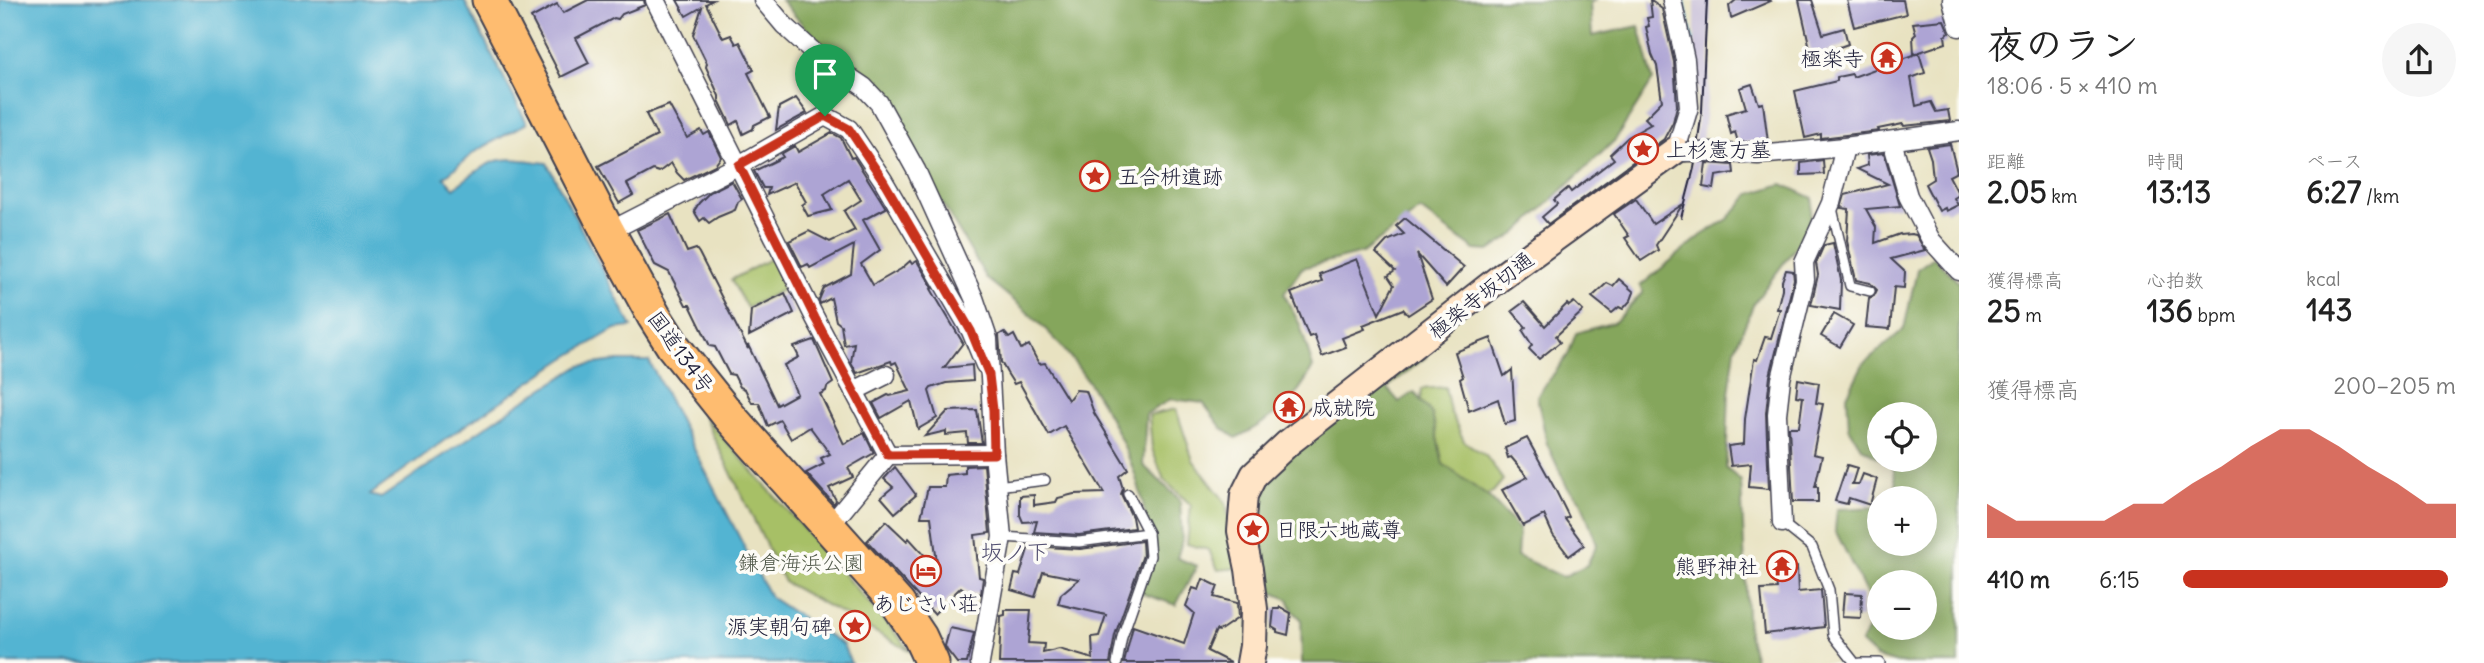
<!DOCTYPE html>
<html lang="ja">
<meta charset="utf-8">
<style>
:root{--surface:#fff;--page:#f6f6f6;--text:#222;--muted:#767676;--accent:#c8321e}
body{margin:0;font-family:Delius,"Klee One",sans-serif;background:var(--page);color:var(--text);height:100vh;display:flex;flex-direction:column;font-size:26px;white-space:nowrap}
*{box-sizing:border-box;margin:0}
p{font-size:23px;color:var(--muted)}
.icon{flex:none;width:38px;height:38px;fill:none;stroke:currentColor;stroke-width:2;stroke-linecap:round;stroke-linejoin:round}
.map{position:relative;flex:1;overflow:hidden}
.side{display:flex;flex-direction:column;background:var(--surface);width:525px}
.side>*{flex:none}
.fabs{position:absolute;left:1867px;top:402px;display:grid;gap:14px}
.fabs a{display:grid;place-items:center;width:70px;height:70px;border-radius:50%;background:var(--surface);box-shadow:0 4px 18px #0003;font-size:35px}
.pin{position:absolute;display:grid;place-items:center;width:60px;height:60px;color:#fff;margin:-72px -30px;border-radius:50% 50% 50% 0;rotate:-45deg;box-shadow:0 0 7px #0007}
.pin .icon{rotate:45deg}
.round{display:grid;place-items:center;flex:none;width:74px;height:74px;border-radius:37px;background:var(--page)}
.head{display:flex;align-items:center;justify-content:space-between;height:119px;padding:0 28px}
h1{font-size:38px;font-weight:800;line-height:52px}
.metrics{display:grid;grid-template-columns:repeat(3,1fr);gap:10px;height:119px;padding:7px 28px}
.metrics div{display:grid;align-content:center}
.metrics b{font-size:30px;font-weight:800}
.metrics small{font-size:19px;font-weight:400}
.metrics p{font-size:19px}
.chart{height:196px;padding:14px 28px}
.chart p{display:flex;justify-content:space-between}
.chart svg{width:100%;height:126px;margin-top:7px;fill:var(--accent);opacity:.7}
ul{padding:0 28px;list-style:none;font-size:23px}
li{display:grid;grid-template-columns:112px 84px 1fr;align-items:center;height:52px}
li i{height:18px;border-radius:9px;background:var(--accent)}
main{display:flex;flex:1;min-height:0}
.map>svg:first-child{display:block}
</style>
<main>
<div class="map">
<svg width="1959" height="663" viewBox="0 0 1959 663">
<rect width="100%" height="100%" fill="#fdfcf7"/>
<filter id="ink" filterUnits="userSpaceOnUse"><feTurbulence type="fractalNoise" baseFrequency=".0143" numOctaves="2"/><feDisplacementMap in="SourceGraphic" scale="14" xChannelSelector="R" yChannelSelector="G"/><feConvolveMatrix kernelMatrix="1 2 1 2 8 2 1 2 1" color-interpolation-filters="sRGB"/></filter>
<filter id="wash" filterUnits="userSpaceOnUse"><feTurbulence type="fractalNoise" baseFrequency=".00686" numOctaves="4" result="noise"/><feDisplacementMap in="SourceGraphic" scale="28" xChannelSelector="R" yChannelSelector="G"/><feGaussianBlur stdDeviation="1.57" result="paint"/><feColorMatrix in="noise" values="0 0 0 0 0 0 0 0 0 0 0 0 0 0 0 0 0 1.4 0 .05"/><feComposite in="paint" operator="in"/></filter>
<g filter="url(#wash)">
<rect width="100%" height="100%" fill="#e8e2c1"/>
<polygon fill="#c8bfd8" points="1695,0 1711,0 1709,85 1699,164 1684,220 1676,217 1692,162 1699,103 1695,55"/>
<g fill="#a7c066" stroke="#647150" stroke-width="2">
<polygon points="777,255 792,285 747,308 731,280"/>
<polygon points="1445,387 1450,411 1464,441 1486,456 1503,480 1493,492 1480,499 1425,454 1419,425 1422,389"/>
<polygon points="1176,409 1193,460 1226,503 1238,568 1218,570 1209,550 1187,544 1191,505 1164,480 1152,449 1149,415"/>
<polygon points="703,415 912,652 784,582"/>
</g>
<g fill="#85a65b" stroke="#54644b" stroke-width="2" fill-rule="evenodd">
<path d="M781,0H1595L1590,3L1592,36L1639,26L1653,80L1615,140L1517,233L1489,251L1475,250L1420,210L1362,253L1302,268L1284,294L1300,325L1313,367C1297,401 1268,422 1236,438L1222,428L1203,403L1171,399L1146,414L1143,465L1180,500L1182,541L1177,558L1197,566L1176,605L1141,593C1143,578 1147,561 1147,545C1149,479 1104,397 1062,347C1040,321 1013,299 987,279L875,89L819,43Z"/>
<polygon points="1782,184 1813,198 1809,229 1754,303 1735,349 1729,394 1726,468 1741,481 1748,634 1756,663 1302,663 1301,619 1293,611 1288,599 1264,589 1262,543 1258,518 1262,493 1279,468 1310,433 1418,356 1426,357 1387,388 1399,402 1414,392 1432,414 1443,464 1490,498 1519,529 1517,556 1563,577 1587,565 1597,544 1581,501 1567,487 1547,444 1537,396 1568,355 1576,333 1615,322 1643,292 1640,286 1702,235 1728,219 1750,194"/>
<path d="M1934,257L1959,283V663H1898L1876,657L1861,643L1868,629V597L1835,530L1837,509L1879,507L1880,544H1925V499H1891L1897,489L1893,466L1883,460H1925V415H1880L1879,458L1861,447L1849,428L1847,396L1863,364L1904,329L1917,269ZM1880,583H1925V628H1880Z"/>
</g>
<path fill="#53b4d2" stroke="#3a6b86" stroke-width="2" d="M0,0H464L527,123L476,151L444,177L454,188C496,156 495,156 547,163L632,327L615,329L564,359L457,431L370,495L381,498L523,401L580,366L615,361H649L770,597L843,645L851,663H0Z"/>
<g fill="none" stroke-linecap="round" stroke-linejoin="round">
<polyline stroke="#53b4d2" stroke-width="4.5" points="1683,0 1692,41"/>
</g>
<g id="blocks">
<g fill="#ada4d4">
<polygon points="588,0 644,0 645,5 622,14 618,19 614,18 576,38 589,63 561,77 531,18 557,4 563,13"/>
<polygon points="677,0 713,0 706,4 723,38 731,35 736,44 740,42 754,70 748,73 770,117 754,125 753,129 743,134 738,121 731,125 719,100 719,96 706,67 707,63 693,35 702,7 686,16"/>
<polygon points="1650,0 1662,9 1674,62 1677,106 1673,122 1664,139 1548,224 1542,217 1557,204 1554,200 1568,188 1571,192 1614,159 1610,154 1628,137 1651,124 1645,118 1662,101 1657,66 1652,55 1646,27 1649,26 1647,18 1652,17"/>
<polygon points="1736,0 1770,0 1771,1 1731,18 1729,6"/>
<polygon points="1799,0 1812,0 1823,34 1844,28 1848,44 1812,57"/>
<polygon points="1847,0 1903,0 1906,14 1854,27"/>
<polygon points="1944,20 1949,32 1945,36 1946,43 1914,54 1913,37 1916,34 1913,23"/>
<polygon points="1919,53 1925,73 1911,78 1916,106 1931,102 1936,112 1948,110 1950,121 1904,126 1903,124 1878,129 1879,131 1821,138 1821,134 1805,138 1795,91 1837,81 1837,77 1852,74 1853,77"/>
<polygon points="1752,84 1759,104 1763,103 1768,142 1738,142 1735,132 1731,134 1726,114 1746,108 1740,88"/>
<polygon points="796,98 807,113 776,130 779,107"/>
<polygon points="669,105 687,138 701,130 704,135 709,132 721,157 715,165 684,180 677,173 671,163 659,172 653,170 627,184 633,195 619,203 598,166 657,136 646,114"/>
<polygon points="832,133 841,138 851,158 854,157 886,208 863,220 880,250 861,264 873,285 901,269 910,261 912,264 917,261 933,288 931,289 963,343 944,368 972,365 973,381 946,383 931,388 929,391 937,418 918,429 911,401 881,418 873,403 888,395 890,396 910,391 896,362 892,364 891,361 857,373 851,362 854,343 844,345 841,325 836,321 831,298 820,304 819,300 824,288 851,274 854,245 810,268 808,264 802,267 789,241 809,231 830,242 855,230 844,211 861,200 848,179 824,194 832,210 808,216 802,205 806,202 795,182 767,195 769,188 763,188 754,171 783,157 781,154 795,146 798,152"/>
<polygon points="1950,144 1957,172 1949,176 1959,195 1954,198 1958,205 1946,211 1945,208 1939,211 1925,184 1933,179 1931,159 1927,147"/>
<polygon points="1884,153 1900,206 1866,209 1876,227 1875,243 1900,234 1901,235 1911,234 1916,235 1925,250 1891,259 1905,272 1904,288 1894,287 1890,329 1866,327 1869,298 1874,296 1877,290 1870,283 1856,280 1847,241 1849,209 1841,208 1845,195 1888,184 1857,169 1868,165 1867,155"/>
<polygon points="1823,160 1824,174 1801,175 1801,163"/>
<polygon points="1706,163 1733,165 1734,173 1716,176 1714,189 1703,187"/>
<polygon points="732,181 742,199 738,202 735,210 718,217 709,223 704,218 700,221 694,211 699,203 710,192"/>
<polygon points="1636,199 1653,224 1683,204 1656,245 1658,250 1641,261 1625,238 1629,236 1614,214"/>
<polygon points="670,214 687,252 696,249 699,253 748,349 748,345 777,405 797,394 784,365 799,357 794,347 814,340 833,383 827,387 826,391 820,394 844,444 864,433 874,453 848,468 853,477 829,488 836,500 834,504 806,473 824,464 821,458 830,454 810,427 791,439 780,420 768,426 759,403 752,403 745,389 740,387 734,375 729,374 715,347 710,346 690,305 686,305 669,272 655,265 637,230"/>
<polygon points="1405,218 1464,267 1446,287 1417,254 1432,299 1408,315 1403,309 1363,325 1365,329 1342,338 1346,347 1322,356 1314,335 1309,337 1291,293 1322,281 1319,274 1357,259 1379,314 1394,285 1388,276 1395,271 1376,253 1387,241 1404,234 1396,226"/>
<polygon points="1833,243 1841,280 1840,310 1811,305 1818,275 1816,263 1824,245"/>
<polygon points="1786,270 1793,271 1794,279 1770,376 1766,413 1769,489 1749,487 1751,464 1731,466 1728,446 1744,444 1745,419 1754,359 1757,360 1765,337 1771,338 1780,309 1777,309 1782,289 1782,281"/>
<polygon points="1619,279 1634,292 1631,300 1623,309 1619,307 1612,313 1592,297 1607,283 1613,286"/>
<polygon points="785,293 794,313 749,336 751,310"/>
<polygon points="1524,302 1545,326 1567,304 1569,306 1574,302 1583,311 1556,336 1560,342 1539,359 1529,349 1532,345 1523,331 1526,327 1512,311"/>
<polygon points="1834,314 1853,325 1840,347 1821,336"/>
<polygon points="1004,332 1009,338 1014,335 1021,349 1029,345 1039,364 1045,363 1068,400 1076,390 1086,391 1094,413 1128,469 1119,476 1123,489 1121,494 1132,517 1134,528 1079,535 1034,532 1037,521 1023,522 1020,515 1020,496 1034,495 1034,505 1056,502 1058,498 1074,494 1104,493 1064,426 1049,435 1019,382 1014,384 1007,373 1001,362 999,335"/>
<polygon points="1491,338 1504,376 1512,370 1515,421 1505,424 1498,399 1469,411 1460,379 1463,377 1455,352"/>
<polygon points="1798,379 1819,383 1816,403 1823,404 1813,454 1822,456 1815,487 1818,487 1818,502 1793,502 1789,427 1799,427 1803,397 1796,396"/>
<polygon points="977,410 982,443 968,443 967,433 946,435 946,431 925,436 948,411"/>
<polygon points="1527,438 1555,489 1569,517 1565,519 1584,545 1569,556 1553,535 1544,515 1523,526 1502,490 1528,477 1511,457 1508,458 1505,448"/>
<polygon points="984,465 990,533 975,535 979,577 983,578 981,594 969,593 961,587 934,614 867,541 886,521 907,541 909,538 938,570 931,517 921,517 928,487 945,487 946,475 965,473 965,466"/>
<polygon points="1847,465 1857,468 1852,484 1859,484 1863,474 1877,479 1870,505 1849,498 1847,504 1835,501"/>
<polygon points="895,467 916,495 895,513 881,497 893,487 884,479"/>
<polygon points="1142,541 1143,555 1115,635 1110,663 999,663 1001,616 1005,615 1005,610 1031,610 1028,643 1044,644 1043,653 1059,649 1093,659 1092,637 1099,636 1106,615 1058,604 1061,594 1079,579 1043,572 1035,597 1011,590 1015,574 1020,575 1029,546 1080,549"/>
<polygon points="1797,567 1798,592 1821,590 1824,627 1765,634 1761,590 1777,589 1775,568"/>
<polygon points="1203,579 1218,586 1214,597 1237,603 1238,618 1219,631 1216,630 1207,651 1231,663 1124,663 1133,626 1184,644 1194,613 1186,606 1193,588 1199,590"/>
<polygon points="1844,593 1862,594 1861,618 1842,617"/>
<polygon points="1280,607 1291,613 1288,635 1277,632 1277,630 1272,627 1274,609 1279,609"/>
<polygon points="950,628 974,633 967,663 957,663 947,650 945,646"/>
</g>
</g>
</g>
<g filter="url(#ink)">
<use href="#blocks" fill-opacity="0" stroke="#403f4f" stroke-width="2"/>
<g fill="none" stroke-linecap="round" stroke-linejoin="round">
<g stroke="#403f4f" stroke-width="12">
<g id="lane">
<polyline points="1832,208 1850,286 1870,291"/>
<polyline points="997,486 1045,480"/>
<polyline points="1782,523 1812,547 1829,590 1833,635 1855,663"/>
<polyline points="1002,537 1079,542 1148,533"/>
<polyline points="1117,663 1122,637 1150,556 1148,533 1128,494"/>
<polyline points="1860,663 1880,663"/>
</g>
</g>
<g stroke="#403f4f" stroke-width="21">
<g id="street">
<polyline points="655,0 815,318 888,455"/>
<polyline points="763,0 784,25 818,56 864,87 879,103 916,170 974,298 988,339 994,454 1002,537 980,663"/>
<polyline points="1672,0 1685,60 1689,107 1676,150 1685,152"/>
<polyline points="1952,0 1959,27"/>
<polyline points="1892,141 1908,196 1931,240 1959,271"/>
<polyline points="1709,152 1758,155 1845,147 1959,131"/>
<polyline points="608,232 739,165 825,116 849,129 883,180 971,331 985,365"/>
<polyline points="854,391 886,375"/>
<polyline points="888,455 994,454"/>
<polyline points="1782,523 1777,414 1781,379 1805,280 1804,262 1831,203 1845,147"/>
<polyline points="829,527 888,455"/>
</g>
</g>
<g stroke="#403f4f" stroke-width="30">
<polyline id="secondary" points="1250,663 1253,646 1254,609 1249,569 1241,531 1244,495 1254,475 1288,443 1501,277 1676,150"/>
</g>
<g stroke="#403f4f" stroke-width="37">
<polyline id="highway" points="489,0 608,232 654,316 673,346 729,416 898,604 920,637 932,663"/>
</g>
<use href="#lane" stroke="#fff" stroke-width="9"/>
<use href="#street" stroke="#fff" stroke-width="18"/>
<use href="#secondary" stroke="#ffe4c6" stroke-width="26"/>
<use href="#highway" stroke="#febc70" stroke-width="33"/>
<polyline stroke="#22223b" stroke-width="2" points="1681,218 1694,168 1702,111 1707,0"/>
<g stroke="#403f4f" stroke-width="21" stroke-linecap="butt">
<polyline id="street-bridge" points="1685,152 1709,152"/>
</g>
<use href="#street-bridge" stroke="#fff" stroke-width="18"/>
</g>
</g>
<g fill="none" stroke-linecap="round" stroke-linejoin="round" filter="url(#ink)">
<g stroke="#fff" stroke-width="14">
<polygon id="route" points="825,116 849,129 883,180 971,331 989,375 993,410 994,454 888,455 815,318 739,165"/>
</g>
<use href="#route" stroke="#c8321e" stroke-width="9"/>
</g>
<defs>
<g id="temple-ring" transform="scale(1.575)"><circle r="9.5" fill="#fdfcf7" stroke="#c8321e" stroke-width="1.5"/><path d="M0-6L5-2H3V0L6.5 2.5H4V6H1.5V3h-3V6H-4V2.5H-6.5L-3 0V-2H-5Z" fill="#c8321e"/></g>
<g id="sight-ring" transform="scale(1.575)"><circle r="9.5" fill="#fdfcf7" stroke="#c8321e" stroke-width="1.5"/><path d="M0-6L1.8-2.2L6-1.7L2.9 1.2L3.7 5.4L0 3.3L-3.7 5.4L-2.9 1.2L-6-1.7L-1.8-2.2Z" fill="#c8321e"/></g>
<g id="hotel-ring" transform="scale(1.575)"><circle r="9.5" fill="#fdfcf7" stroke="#c8321e" stroke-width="1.5"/><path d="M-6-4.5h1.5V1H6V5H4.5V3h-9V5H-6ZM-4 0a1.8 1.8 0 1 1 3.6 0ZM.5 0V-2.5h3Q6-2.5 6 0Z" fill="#c8321e"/></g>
</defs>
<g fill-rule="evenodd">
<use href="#temple-ring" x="1887" y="58"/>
<use href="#sight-ring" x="1643" y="149"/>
<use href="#sight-ring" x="1095" y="176"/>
<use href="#temple-ring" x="1289" y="407"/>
<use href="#sight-ring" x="1253" y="529"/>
<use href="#temple-ring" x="1782" y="566"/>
<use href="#hotel-ring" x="926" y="571"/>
<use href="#sight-ring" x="855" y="626"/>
</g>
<g text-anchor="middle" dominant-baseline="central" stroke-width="7" stroke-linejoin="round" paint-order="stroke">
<g font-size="21" fill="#22223b" stroke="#fdfcf7" text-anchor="start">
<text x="1864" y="58" text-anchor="end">極楽寺</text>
<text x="1666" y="149">上杉憲方墓</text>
<text x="1118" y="176">五合枡遺跡</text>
<text x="1312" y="407">成就院</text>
<text x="1276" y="529">日限六地蔵尊</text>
<text x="1759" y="566" text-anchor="end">熊野神社</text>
<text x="926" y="603" text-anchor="middle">あじさい荘</text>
<text x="832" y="626" text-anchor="end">源実朝句碑</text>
</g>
<g font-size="21" fill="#22223b" stroke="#fdfcf7">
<text transform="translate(1481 295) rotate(-38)">極楽寺坂切通</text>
<text transform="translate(681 352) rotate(54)">国道134号</text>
</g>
<g font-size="21" fill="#51594a" stroke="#fdfcf7">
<text x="801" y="562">鎌倉海浜公園</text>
</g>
<g font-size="23" fill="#535071" stroke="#fdfcf7">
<text x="1015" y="551">坂ノ下</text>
</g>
</g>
</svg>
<div class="fabs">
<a><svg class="icon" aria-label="locate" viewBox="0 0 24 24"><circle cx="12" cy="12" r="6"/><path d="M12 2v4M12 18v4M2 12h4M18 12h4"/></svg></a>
<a>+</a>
<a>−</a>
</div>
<div class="pin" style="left:825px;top:116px;background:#1e9e55"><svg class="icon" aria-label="arrive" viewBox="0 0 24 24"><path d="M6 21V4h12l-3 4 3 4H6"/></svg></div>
</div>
<section class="side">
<div class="head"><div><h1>夜のラン</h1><p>18:06 · 5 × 410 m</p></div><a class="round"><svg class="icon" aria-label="share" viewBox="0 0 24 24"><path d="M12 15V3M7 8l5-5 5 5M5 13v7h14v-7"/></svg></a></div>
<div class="metrics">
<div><p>距離</p><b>2.05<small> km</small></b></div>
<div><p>時間</p><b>13:13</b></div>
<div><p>ペース</p><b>6:27<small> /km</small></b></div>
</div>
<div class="metrics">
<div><p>獲得標高</p><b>25<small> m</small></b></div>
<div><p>心拍数</p><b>136<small> bpm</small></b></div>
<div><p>kcal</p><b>143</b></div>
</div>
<div class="chart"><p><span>獲得標高</span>200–205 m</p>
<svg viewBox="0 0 160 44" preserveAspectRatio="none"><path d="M0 44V32L10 38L20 38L30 38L40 38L50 32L60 32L70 25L80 19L90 12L100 6L110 6L120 12L130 19L140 25L150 32L160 32V44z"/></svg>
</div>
<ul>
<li><b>410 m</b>6:15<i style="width:97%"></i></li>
</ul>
</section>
</main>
